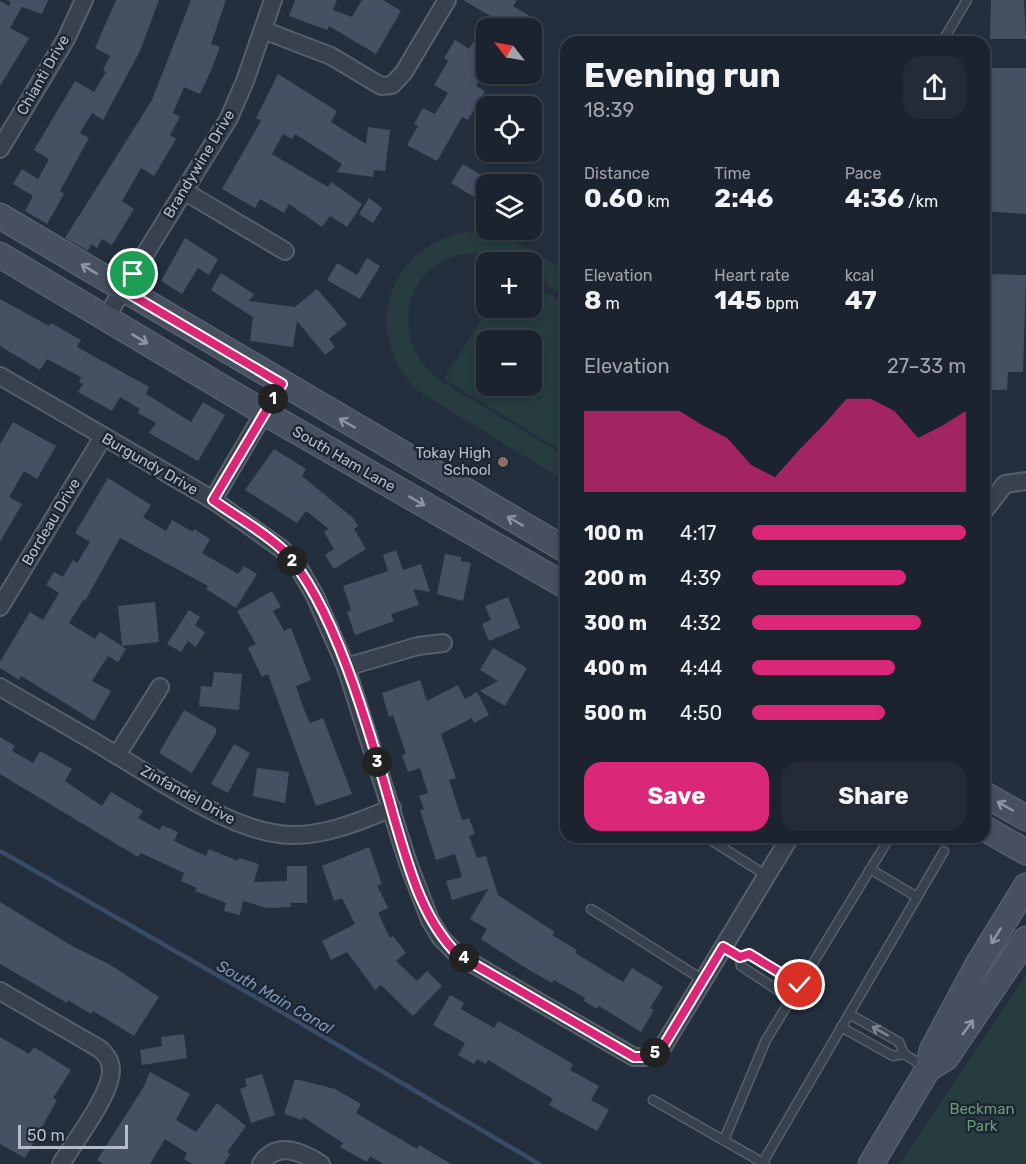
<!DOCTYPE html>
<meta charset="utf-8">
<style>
:root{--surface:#1b232e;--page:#242b36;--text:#f1f3f6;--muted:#a0a4aa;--line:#39404a;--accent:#db2777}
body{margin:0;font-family:Rubik,sans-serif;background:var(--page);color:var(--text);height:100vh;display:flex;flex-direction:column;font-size:22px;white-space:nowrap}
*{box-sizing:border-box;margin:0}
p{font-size:20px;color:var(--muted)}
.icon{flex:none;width:33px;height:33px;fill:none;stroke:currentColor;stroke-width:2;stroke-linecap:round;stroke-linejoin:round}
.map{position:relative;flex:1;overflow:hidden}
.drawer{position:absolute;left:560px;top:36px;width:430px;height:807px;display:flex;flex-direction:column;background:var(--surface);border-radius:18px;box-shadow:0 3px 9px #0003,0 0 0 2px var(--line)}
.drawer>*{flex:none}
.needle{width:39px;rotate:301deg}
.buttons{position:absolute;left:476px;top:18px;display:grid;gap:12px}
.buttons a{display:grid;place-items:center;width:66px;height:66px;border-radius:12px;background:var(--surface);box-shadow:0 3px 9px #0003,0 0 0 2px var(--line);font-size:30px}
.scale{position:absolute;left:18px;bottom:15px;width:110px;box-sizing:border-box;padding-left:6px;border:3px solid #b4bcc9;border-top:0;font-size:16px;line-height:21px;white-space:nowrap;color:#b4bcc9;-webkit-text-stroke:4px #1d2633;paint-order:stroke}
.pin{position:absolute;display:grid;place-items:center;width:51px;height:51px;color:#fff;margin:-26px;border:3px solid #fff;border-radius:50%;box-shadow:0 2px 6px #0007}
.km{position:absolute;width:30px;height:30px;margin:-15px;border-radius:50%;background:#222;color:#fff;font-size:16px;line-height:30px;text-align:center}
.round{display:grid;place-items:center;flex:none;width:63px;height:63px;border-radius:18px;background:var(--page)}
.head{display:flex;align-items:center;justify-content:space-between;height:102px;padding:0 24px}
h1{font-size:33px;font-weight:700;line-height:45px}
.stats{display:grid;grid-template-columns:repeat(3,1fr);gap:9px;height:102px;padding:6px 24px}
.stats div{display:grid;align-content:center}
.stats b{font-size:26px;font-weight:700}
.stats small{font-size:16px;font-weight:400}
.stats p{font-size:16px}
.chart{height:168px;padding:12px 24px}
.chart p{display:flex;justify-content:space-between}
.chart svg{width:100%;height:108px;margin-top:6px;fill:var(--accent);opacity:.7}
.primary-button{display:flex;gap:12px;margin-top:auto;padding:12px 24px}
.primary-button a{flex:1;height:69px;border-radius:18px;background:var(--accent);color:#fff;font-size:24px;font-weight:700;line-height:69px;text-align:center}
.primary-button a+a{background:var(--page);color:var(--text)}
ul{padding:0 24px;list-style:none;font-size:20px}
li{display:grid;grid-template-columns:96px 72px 1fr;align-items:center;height:45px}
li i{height:15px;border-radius:8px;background:var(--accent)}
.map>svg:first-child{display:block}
</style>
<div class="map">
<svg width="1026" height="1164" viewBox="0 0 1026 1164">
<rect width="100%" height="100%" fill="#242f3e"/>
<g fill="#263c3f" fill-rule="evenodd">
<path d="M468,232C506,232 534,252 565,271V296L531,275V262C506,262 484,249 459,255C398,271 392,346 441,381L565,456V481L418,391C359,333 387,246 468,232Z"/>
<path d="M531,283L565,304V453L444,379L488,308H531ZM486,340H531V386H486Z"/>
<polygon points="1026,975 1026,1164 900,1164"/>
</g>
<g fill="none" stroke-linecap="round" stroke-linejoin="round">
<polyline stroke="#394c67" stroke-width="4.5" points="0,851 280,1011 539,1164"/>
</g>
<g fill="#455162">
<polygon points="7,0 48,0 42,14 22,7 10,28 29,38 0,86 0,1 9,6 11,2"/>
<polygon points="116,0 159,0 140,51 103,120 92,113 80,133 89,138 60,191 64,194 47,224 25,211 33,196 13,184 22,169 38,179 49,159 34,150 75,81 94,92 106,72 103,70 110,56 95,48"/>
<polygon points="191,0 226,0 211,44 220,47 212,68 200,94 184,87 173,113 180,117 170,135 176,139 154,176 141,168 122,201 134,209 112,245 102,239 97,248 91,244 88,251 65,238 152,100"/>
<polygon points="295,0 337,0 333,10 352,17 362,0 383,0 401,11 376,54 329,26 327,30 289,16"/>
<polygon points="463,0 517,0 513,6 530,16 522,28 485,28 492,17"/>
<polygon points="991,0 1024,0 1026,39 990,39"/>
<polygon points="478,34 486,39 486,68 476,86 485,91 468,120 462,117 437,161 407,145 418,126 414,124 423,108 435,114 448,93 434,85 448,61 444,58 455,40 469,49"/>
<polygon points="984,68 1026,68 1026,214 984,211"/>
<polygon points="278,74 337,111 331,122 366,144 368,127 390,130 385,171 374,170 373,177 337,172 342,164 295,134 292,139 283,134 272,154 328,187 331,182 362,204 347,227 330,216 322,227 289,204 284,213 260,199 255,208 222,189 261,121 256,118"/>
<polygon points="463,164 486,178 486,204 451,183"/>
<polygon points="369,198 382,208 373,223 359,214"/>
<polygon points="185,238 218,259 209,275 198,268 182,294 161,281"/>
<polygon points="367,258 380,266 360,299 327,280 337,263 357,275"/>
<polygon points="221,273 254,294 249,301 295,307 317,289 347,324 329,339 335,347 325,355 297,321 293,347 250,341 253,317 211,290"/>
<polygon points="984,274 1026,275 1023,372 1008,372 1007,390 984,390"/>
<polygon points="0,299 49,326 51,323 81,340 77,347 149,387 146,394 191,422 203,402 225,415 198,461 149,433 156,423 138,413 140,409 120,397 112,411 78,392 83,384 79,382 81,377 47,359 40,370 0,346"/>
<polygon points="13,422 56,446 37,479 24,471 9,497 22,504 0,542 0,444"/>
<polygon points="274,449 306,469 302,476 353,518 358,526 354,529 366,549 334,569 325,555 334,549 324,532 329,529 306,511 297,523 245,490"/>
<polygon points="108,478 151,505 143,517 166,531 172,520 193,532 194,529 210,539 202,553 238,574 244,566 257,574 236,608 206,589 208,586 120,538 85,601 83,600 69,623 95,639 100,632 122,646 118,606 155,602 159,642 122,646 126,649 118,662 108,656 92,681 111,691 94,721 21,676 19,680 0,668 0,662 30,612 43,620 59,593 46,585 54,572 63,577 73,560 77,563 90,542 75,533"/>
<polygon points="396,550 403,570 421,564 430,592 413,589 419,605 391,614 394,621 355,635 347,612 351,610 343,586 388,571 383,555"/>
<polygon points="445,554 461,557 461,561 471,563 463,601 437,594"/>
<polygon points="272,591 281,607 273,611 284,631 291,628 311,680 296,686 303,707 310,723 323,718 352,794 316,806 268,674 262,677 248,648 256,644 237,611"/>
<polygon points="508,597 520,628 489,641 482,624 491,620 485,606"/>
<polygon points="189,610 200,617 195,625 205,632 196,647 188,641 181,652 167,644"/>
<polygon points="493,648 527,668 505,706 480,691 498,681 480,670"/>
<polygon points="214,672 242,674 239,710 199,706 201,686 212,687"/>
<polygon points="420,680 427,701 458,685 465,699 477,692 489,715 474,723 472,718 441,734 456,778 449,780 462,820 469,818 475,834 469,836 477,858 486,856 498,895 555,932 552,935 577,950 575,953 623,982 632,968 663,987 650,1008 654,1010 641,1032 599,1006 597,1009 584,1001 585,998 554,980 552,983 529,970 481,939 487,929 470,919 488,889 452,900 446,881 462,877 455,854 436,860 420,810 424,809 419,796 428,793 420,768 408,772 402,755 406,754 393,715 389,717 382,693"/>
<polygon points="184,710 216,728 216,733 192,773 159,753"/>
<polygon points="0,737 15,746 12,751 33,763 40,751 72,769 65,781 102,806 111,792 143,811 138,818 160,830 162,825 178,832 174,841 206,856 209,849 238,861 239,858 259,864 254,882 287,881 287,866 307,866 307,903 290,903 291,907 267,908 243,901 240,915 224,911 226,903 195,891 197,888 181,881 184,873 141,853 138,857 0,774"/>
<polygon points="234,744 250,753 228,793 211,784"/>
<polygon points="257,768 289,772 285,803 253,796"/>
<polygon points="369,847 382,884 377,885 388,908 378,913 390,938 393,936 406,953 396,961 417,981 427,971 442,986 413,1016 381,985 375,990 347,952 331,960 322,941 355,924 342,898 334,901 322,866"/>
<polygon points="0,902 74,947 109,964 159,997 134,1036 93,1011 91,1014 68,1000 67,1003 0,964"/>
<polygon points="450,995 464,1003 461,1009 494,1028 498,1021 518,1032 573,1064 570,1070 599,1086 591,1100 609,1110 597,1131 549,1105 553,1099 488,1060 486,1064 477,1059 474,1064 458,1055 465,1043 433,1025"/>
<polygon points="184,1034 187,1058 142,1065 140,1050 162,1046 161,1037"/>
<polygon points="0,1037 29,1054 34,1047 71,1070 53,1098 57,1100 25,1158 0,1144"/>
<polygon points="150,1072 190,1094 176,1120 196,1132 217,1103 246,1126 227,1152 230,1154 224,1164 192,1164 184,1159 187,1153 165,1139 150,1164 103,1164 97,1160 143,1088"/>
<polygon points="262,1074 275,1115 251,1123 240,1089 247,1086 245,1079"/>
<polygon points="295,1079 335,1089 361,1104 356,1113 417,1149 419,1145 451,1164 383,1164 370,1156 367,1162 340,1147 343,1143 303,1117 302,1120 284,1114"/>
</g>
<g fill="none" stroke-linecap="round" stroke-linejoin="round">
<g stroke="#565f6c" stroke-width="11">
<g id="lane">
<polyline points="942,42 967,0"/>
<polyline points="706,837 767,876"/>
<polyline points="870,869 917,897"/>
<polyline points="591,909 703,980"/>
<polyline points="724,947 740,957 749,954 800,985"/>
<polyline points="740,957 741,966 791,999"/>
<polyline points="849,1014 899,1042 904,1054 925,1067"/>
<polyline points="841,1027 893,1056 904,1054"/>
<polyline points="653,1100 765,1164"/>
<polyline points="724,1140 766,1040 890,837"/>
<polyline points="763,1162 944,851"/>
</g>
</g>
<g stroke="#565f6c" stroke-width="20">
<g id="street">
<polyline points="263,30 331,56 381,86 392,85 404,72 447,0"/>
<polyline points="0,149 66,39 84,0"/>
<polyline points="184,191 285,251"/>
<polyline points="105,319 229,118 245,81 273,0"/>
<polyline points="0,376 213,500 282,549 300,570 315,596 346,667 408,863 430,920 441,938 458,955 634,1057 648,1057 664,1045 790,837"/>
<polyline points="213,500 281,384"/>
<polyline points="984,511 1005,484 1026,481"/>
<polyline points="0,607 103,437"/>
<polyline points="346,667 418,646 443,643"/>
<path d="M0,687C39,710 79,732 118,756C165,784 236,834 291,835C326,836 360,821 392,808"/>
<polyline points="117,755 160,687"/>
<path d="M0,991L100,1049C106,1055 110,1059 111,1069C112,1094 74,1142 61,1164"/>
<path d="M261,1164C277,1140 302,1152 321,1164"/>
</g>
</g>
<g stroke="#565f6c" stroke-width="27">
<g id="secondary">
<polyline points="0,216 566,550"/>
<polyline points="0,255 265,413 566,586"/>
<polyline points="984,794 1026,818"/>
<polyline points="984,828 1026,852"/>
<polyline points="928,1069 946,1058 1026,939"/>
<polyline points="871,1164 928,1069 932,1050 978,964 1026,886"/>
</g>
</g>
<use href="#lane" stroke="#38414e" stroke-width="8"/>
<use href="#street" stroke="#38414e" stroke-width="16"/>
<use href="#secondary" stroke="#465061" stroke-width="24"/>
</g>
<defs><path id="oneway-shaft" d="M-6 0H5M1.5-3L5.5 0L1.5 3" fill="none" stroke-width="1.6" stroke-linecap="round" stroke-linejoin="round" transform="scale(1.5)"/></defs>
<g stroke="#8e96a5">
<use href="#oneway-shaft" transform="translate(89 269) rotate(-149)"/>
<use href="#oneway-shaft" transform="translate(140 339) rotate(31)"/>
<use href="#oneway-shaft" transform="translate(347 423) rotate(-150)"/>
<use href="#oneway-shaft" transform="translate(417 501) rotate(30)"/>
<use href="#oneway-shaft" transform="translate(515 521) rotate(-150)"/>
<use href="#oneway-shaft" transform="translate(1005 806) rotate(-150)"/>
<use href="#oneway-shaft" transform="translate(996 936) rotate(121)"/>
<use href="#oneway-shaft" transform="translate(968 1027) rotate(-54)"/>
</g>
<use stroke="#7c8592" href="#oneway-shaft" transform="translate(880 1031) rotate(-151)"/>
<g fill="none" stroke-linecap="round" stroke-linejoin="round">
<g stroke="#fff" stroke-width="12">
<path id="route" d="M133,274L123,290L282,384L213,500C235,516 263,531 283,550C336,604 374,747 395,821C409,868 422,919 458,955L634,1057H648L664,1045L723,947L740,957L749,954L800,985"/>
</g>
<use href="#route" stroke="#db2777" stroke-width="8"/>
</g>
<circle fill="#8d6e63" stroke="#1d2633" stroke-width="2" cx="503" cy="462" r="6"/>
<g text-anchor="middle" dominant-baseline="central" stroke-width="5" stroke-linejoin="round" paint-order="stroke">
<g font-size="15" fill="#b4bcc9" stroke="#1d2633">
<text transform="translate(43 75) rotate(-60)">Chianti Drive</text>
<text transform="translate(199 164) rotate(-59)">Brandywine Drive</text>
<text transform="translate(344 459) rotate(30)">South Ham Lane</text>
<text transform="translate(150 464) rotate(30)">Burgundy Drive</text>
<text transform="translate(51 522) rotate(-59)">Bordeau Drive</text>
<text transform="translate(188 795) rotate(29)">Zinfandel Drive</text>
</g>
<g font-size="15" fill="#b4bcc9" stroke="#1d2633" text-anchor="end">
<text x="491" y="453">Tokay High<tspan x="491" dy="17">School</tspan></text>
</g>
<g font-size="15" fill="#6b9a76" stroke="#1d2633">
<text x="982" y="1109">Beckman<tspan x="982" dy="17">Park</tspan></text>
</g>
<g font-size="16" font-style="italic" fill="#7c92b1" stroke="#1d2633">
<text transform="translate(275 997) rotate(30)">South Main Canal</text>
</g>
</g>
</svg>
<div class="buttons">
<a><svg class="needle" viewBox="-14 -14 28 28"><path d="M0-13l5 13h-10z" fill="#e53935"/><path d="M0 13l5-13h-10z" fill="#a0a4aa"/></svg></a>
<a><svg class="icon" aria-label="locate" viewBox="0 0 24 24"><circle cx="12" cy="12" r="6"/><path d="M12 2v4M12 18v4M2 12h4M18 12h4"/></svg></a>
<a><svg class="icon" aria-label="layers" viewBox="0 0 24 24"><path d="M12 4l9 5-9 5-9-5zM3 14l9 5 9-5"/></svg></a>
<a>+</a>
<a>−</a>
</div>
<div class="scale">50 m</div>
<div class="pin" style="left:133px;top:274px;background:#1e9e55"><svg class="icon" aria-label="arrive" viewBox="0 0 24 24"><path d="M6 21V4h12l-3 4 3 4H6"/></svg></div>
<div class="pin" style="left:800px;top:985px;background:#d93025"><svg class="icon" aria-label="check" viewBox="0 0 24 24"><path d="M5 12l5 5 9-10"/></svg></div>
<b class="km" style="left:273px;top:399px">1</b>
<b class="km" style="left:292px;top:561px">2</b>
<b class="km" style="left:377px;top:762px">3</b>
<b class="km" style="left:464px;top:958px">4</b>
<b class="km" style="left:655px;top:1053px">5</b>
<section class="drawer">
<div class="head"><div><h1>Evening run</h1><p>18:39</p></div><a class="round"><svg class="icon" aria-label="share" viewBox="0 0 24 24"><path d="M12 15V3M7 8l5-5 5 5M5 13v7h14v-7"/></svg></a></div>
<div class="stats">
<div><p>Distance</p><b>0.60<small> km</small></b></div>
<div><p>Time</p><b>2:46</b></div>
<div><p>Pace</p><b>4:36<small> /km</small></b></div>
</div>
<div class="stats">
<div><p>Elevation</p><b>8<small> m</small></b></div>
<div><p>Heart rate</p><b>145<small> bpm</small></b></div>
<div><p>kcal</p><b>47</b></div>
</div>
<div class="chart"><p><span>Elevation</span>27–33 m</p>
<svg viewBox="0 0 160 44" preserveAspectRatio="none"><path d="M0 44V11L10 11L20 11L30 11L40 11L50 17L60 22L70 33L80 38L90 27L100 17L110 6L120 6L130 11L140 22L150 17L160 11V44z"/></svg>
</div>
<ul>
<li><b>100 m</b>4:17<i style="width:100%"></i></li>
<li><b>200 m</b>4:39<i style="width:72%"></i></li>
<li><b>300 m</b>4:32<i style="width:79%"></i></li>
<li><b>400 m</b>4:44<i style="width:67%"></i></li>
<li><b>500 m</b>4:50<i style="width:62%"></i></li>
</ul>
<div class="primary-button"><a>Save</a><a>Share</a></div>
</section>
</div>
